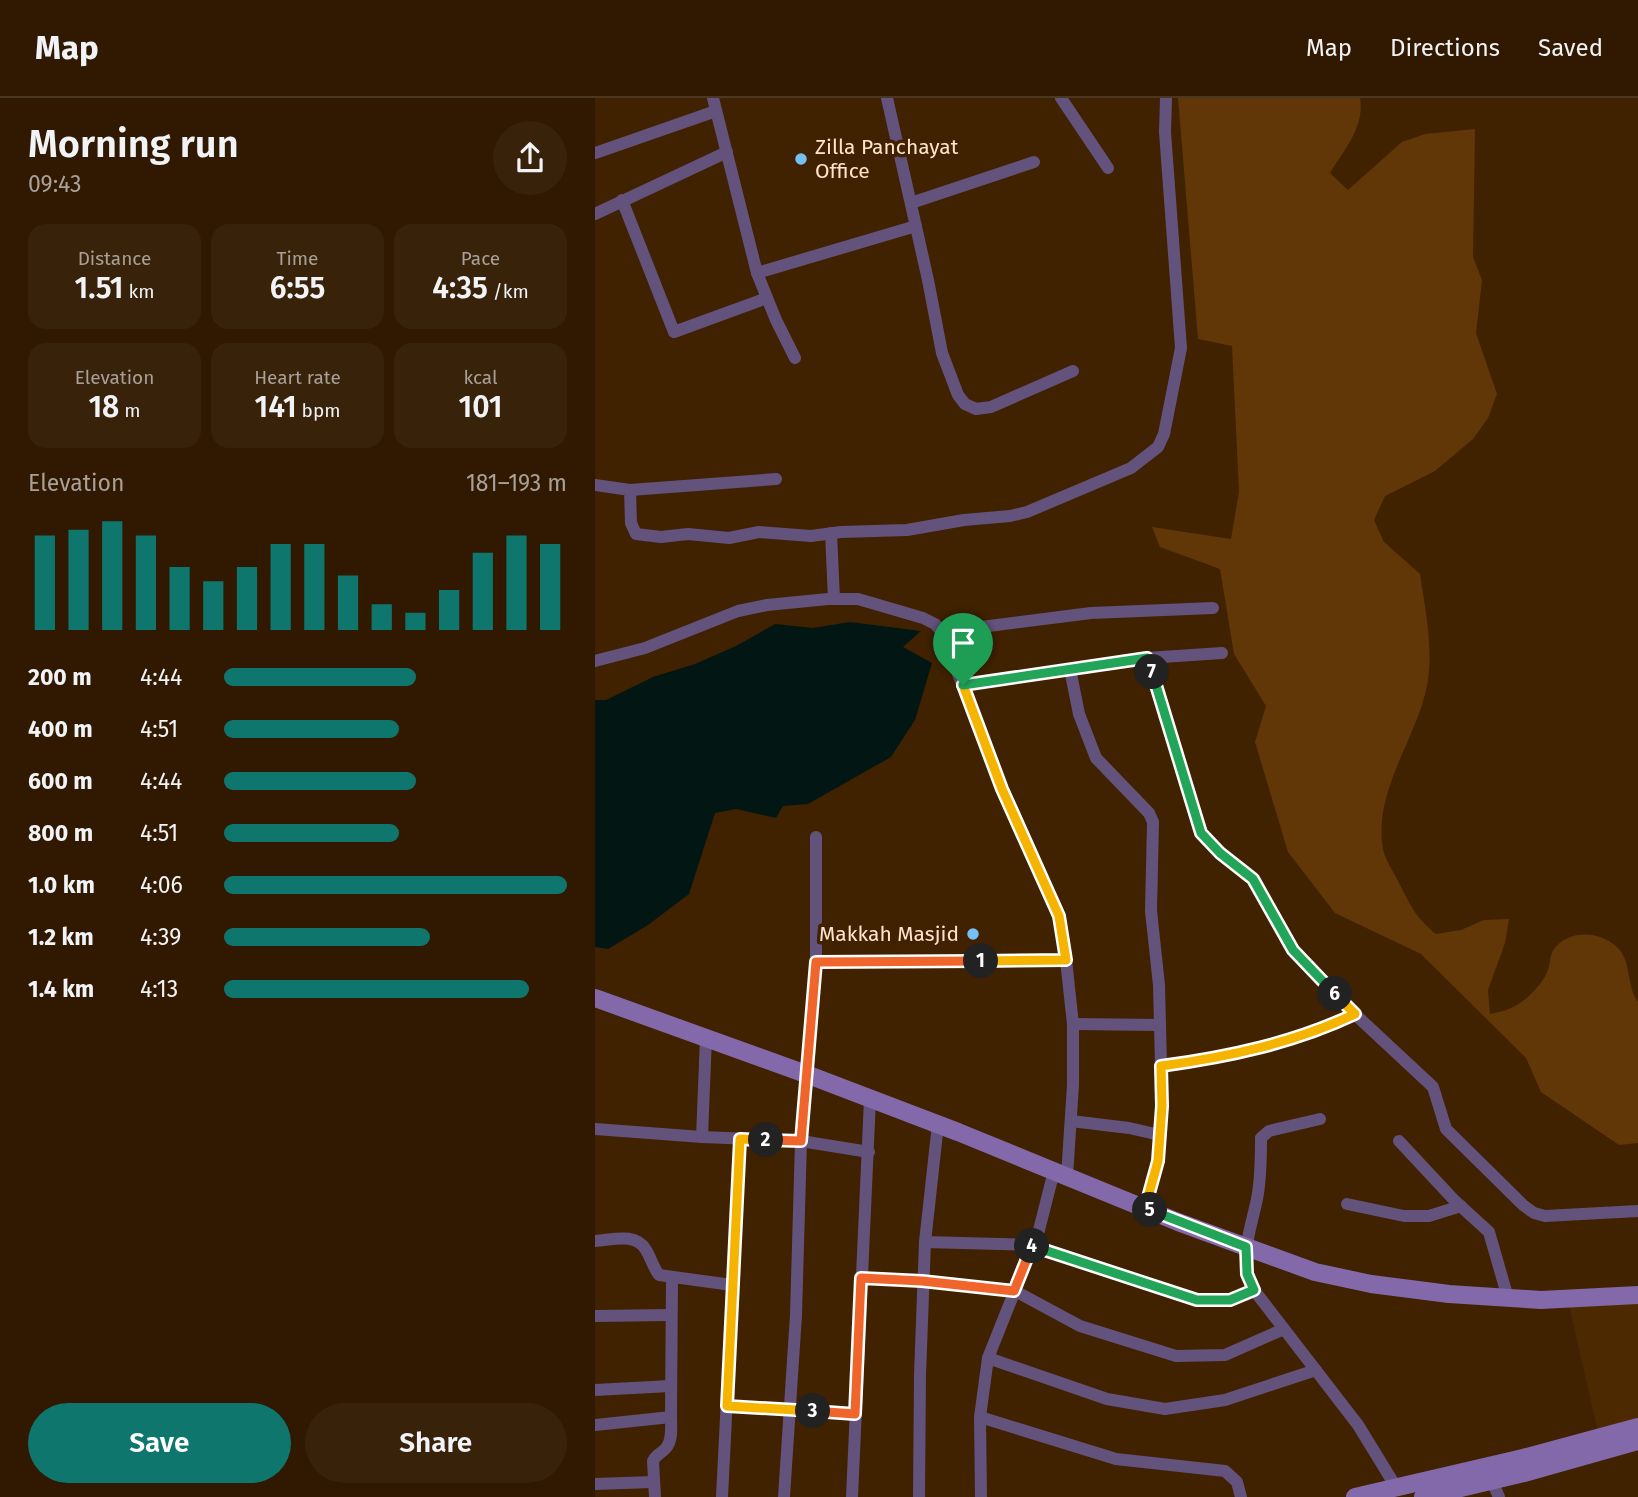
<!DOCTYPE html>
<meta charset="utf-8">
<style>
:root{--surface:#301900;--page:#38220a;--text:#f1f3f6;--muted:#a8a099;--line:#4b3822;--accent:#0f766e}
body{margin:0;font-family:"Fira Sans",sans-serif;background:var(--page);color:var(--text);height:100vh;display:flex;flex-direction:column;font-size:26px;white-space:nowrap}
*{box-sizing:border-box;margin:0}
p{font-size:23px;color:var(--muted)}
.icon{flex:none;width:38px;height:38px;fill:none;stroke:currentColor;stroke-width:2;stroke-linecap:round;stroke-linejoin:round}
.map{position:relative;flex:1;overflow:hidden}
.drawer{display:flex;flex-direction:column;background:var(--surface);width:595px}
.drawer>*{flex:none}
.pin{position:absolute;display:grid;place-items:center;width:60px;height:60px;color:#fff;margin:-72px -30px;border-radius:50% 50% 50% 0;rotate:-45deg;box-shadow:0 0 7px #0007}
.pin .icon{rotate:45deg}
.km{position:absolute;width:35px;height:35px;margin:-18px;border-radius:50%;background:#222;color:#fff;font-size:19px;line-height:35px;text-align:center}
.round{display:grid;place-items:center;flex:none;width:74px;height:74px;border-radius:37px;background:var(--page)}
.overview{display:flex;align-items:center;justify-content:space-between;height:119px;padding:0 28px}
h1{font-size:38px;font-weight:600;line-height:52px}
.metrics{display:grid;grid-template-columns:repeat(3,1fr);gap:10px;height:119px;padding:7px 28px}
.metrics div{display:grid;align-content:center;border-radius:18px;background:var(--page);text-align:center}
.metrics b{font-size:30px;font-weight:600}
.metrics small{font-size:19px;font-weight:400}
.metrics p{font-size:19px}
.chart{height:196px;padding:14px 28px}
.chart p{display:flex;justify-content:space-between}
.chart svg{width:100%;height:126px;margin-top:7px;stroke:var(--accent);stroke-width:6}
.primary-button{display:flex;gap:14px;margin-top:auto;padding:14px 28px}
.primary-button a{flex:1;height:80px;border-radius:42px;background:var(--accent);color:#fff;font-size:28px;font-weight:600;line-height:80px;text-align:center}
.primary-button a+a{background:var(--page);color:var(--text)}
ul{padding:0 28px;list-style:none;font-size:23px}
li{display:grid;grid-template-columns:112px 84px 1fr;align-items:center;height:52px}
li i{height:18px;border-radius:9px;background:var(--accent)}
header{display:flex;align-items:center;gap:42px;box-sizing:border-box;height:98px;padding:0 35px;background:var(--surface);border-bottom:2px solid var(--line)}
header strong{font-size:33px}
nav{display:flex;gap:38px;margin-inline-start:auto;font-size:24px}
main{display:flex;flex:1;min-height:0}
.map>svg:first-child{display:block}
</style>
<header>
<strong>Map</strong>
<nav><a>Map</a><a>Directions</a><a>Saved</a></nav>
</header>
<main>
<section class="drawer">
<div class="overview"><div><h1>Morning run</h1><p>09:43</p></div><a class="round"><svg class="icon" aria-label="share" viewBox="0 0 24 24"><path d="M12 15V3M7 8l5-5 5 5M5 13v7h14v-7"/></svg></a></div>
<div class="metrics">
<div><p>Distance</p><b>1.51<small> km</small></b></div>
<div><p>Time</p><b>6:55</b></div>
<div><p>Pace</p><b>4:35<small> /km</small></b></div>
</div>
<div class="metrics">
<div><p>Elevation</p><b>18<small> m</small></b></div>
<div><p>Heart rate</p><b>141<small> bpm</small></b></div>
<div><p>kcal</p><b>101</b></div>
</div>
<div class="chart"><p><span>Elevation</span>181–193 m</p>
<svg viewBox="0 0 160 44" preserveAspectRatio="none"><path d="M5 44V11M15 44V9M25 44V6M35 44V11M45 44V22M55 44V27M65 44V22M75 44V14M85 44V14M95 44V25M105 44V35M115 44V38M125 44V30M135 44V17M145 44V11M155 44V14"/></svg>
</div>
<ul>
<li><b>200 m</b>4:44<i style="width:56%"></i></li>
<li><b>400 m</b>4:51<i style="width:51%"></i></li>
<li><b>600 m</b>4:44<i style="width:56%"></i></li>
<li><b>800 m</b>4:51<i style="width:51%"></i></li>
<li><b>1.0 km</b>4:06<i style="width:100%"></i></li>
<li><b>1.2 km</b>4:39<i style="width:60%"></i></li>
<li><b>1.4 km</b>4:13<i style="width:89%"></i></li>
</ul>
<div class="primary-button"><a>Save</a><a>Share</a></div>
</section>
<div class="map">
<svg width="1043" height="1399" viewBox="0 0 1043 1399">
<rect width="100%" height="100%" fill="#402100"/>
<polygon fill="#4d2901" points="1043,1204 1043,1320 1003,1334 974,1207"/>
<path fill="#623707" d="M583,0H765C770,29 749,52 735,75L753,92L807,44L830,36L880,31L878,159L887,182L881,235L902,296L893,320L878,341L840,373L790,398L779,422L789,444L825,476C830,510 839,553 832,588C821,642 778,693 788,751C790,762 799,774 804,785C816,808 820,819 841,836L866,832L889,822L914,821L910,845L893,892L895,916C902,914 910,913 916,910C929,905 949,885 953,872C955,866 955,856 959,851C974,831 1005,833 1022,849C1037,863 1031,888 1043,904V1045L1024,1047L946,994L931,960L826,856L740,815L693,754L660,644L671,608L639,556L625,471L565,449L557,429L636,441L644,394L637,248L603,241Z"/>
<polygon fill="#021714" points="255,524 326,533 308,549 337,565 320,622 296,659 213,706 188,708 181,720 141,711 120,715 94,796 53,827 13,851 0,849 0,602 11,602 58,579 100,566 141,548 180,526 218,530"/>
<g fill="none" stroke-linecap="round" stroke-linejoin="round">
<g stroke="#63527c" stroke-width="12">
<polyline points="118,0 162,175 181,222 200,260"/>
<polyline points="292,0 333,182 347,255 363,297 370,306 381,311 396,309 478,273"/>
<polyline points="466,0 513,70"/>
<polyline points="0,55 121,13"/>
<polyline points="27,102 79,234 172,200"/>
<polyline points="316,105 439,64"/>
<polyline points="0,116 132,54"/>
<polyline points="162,175 321,128"/>
<polyline points="0,387 35,392 36,425 41,436 66,439 93,436 134,440 164,434 216,438 246,434 312,432 369,422 415,418 432,414 536,370 563,349 569,336 586,250 570,34 571,0"/>
<polyline points="35,392 181,381"/>
<polyline points="236,435 239,501"/>
<polyline points="347,534 496,515 618,510"/>
<polyline points="552,560 627,555"/>
<polyline points="0,563 50,550 143,513 172,507 233,501 263,501 328,520 340,526 347,534 407,691 464,818 471,862 478,926 478,987 472,1078"/>
<polyline points="475,571 484,616 501,660 554,715 558,724 556,813 564,887 567,1008 563,1063 550,1110"/>
<polyline points="368,587 552,560 606,735 625,755 658,781 698,852 763,919 838,989 851,1031 928,1107 939,1115 950,1118 1043,1113"/>
<polyline points="221,739 221,864"/>
<polyline points="478,926 565,927"/>
<path d="M566,968C633,960 699,945 760,916"/>
<path d="M725,1021L674,1033L666,1040C666,1060 666,1081 662,1101C655,1135 643,1159 659,1192L763,1327L801,1389"/>
<polyline points="476,1023 534,1030 565,1037"/>
<polyline points="343,1026 330,1144 438,1147 602,1202 635,1202 659,1192"/>
<polyline points="0,1031 107,1039 206,1043 274,1054"/>
<polyline points="107,1039 111,939"/>
<polyline points="804,1043 860,1103 894,1134 913,1200"/>
<polyline points="459,1073 444,1132 393,1260 512,1301 570,1311 630,1302 721,1272"/>
<polyline points="752,1106 809,1118 834,1118 866,1108"/>
<path d="M0,1143C17,1142 41,1134 51,1152C56,1160 58,1169 64,1177L137,1187"/>
<polyline points="266,1180 327,1183 420,1193 485,1228 581,1258 630,1257 689,1231"/>
<polyline points="0,1218 75,1217"/>
<polyline points="0,1292 75,1288"/>
<polyline points="132,1308 259,1316"/>
<polyline points="385,1319 521,1361 630,1373 642,1384 646,1399"/>
<polyline points="0,1327 76,1319 77,1180"/>
<polyline points="897,1383 904,1399"/>
<polyline points="0,1386 58,1384"/>
<path d="M60,1399L58,1363C61,1356 66,1356 71,1350C78,1342 76,1328 76,1319"/>
<polyline points="127,1399 145,1041"/>
<polyline points="189,1399 201,1217 206,1043 221,864 471,862"/>
<polyline points="257,1399 275,1001"/>
<polyline points="324,1399 325,1277 330,1144"/>
<polyline points="386,1399 385,1319 393,1260"/>
</g>
<g stroke="#8368aa" stroke-width="18">
<polyline points="0,900 211,976 363,1034 583,1124 720,1174 776,1186 854,1196 946,1202 1043,1197"/>
<polyline points="760,1399 928,1360 1043,1329"/>
<polyline points="828,1399 929,1375 1043,1343"/>
</g>
</g>
<g fill="none" stroke-linecap="round" stroke-linejoin="round">
<g stroke="#fff" stroke-width="14">
<polyline id="split-1" points="368,587 407,691 464,818 471,862 386,863"/>
</g>
<g stroke="#fff" stroke-width="14">
<polyline id="split-2" points="171,1042 206,1043 221,864 386,863"/>
</g>
<g stroke="#fff" stroke-width="14">
<polyline id="split-3" points="171,1042 145,1041 132,1308 218,1313"/>
</g>
<g stroke="#fff" stroke-width="14">
<polyline id="split-4" points="218,1313 260,1316 266,1180 327,1183 419,1193 437,1148"/>
</g>
<g stroke="#fff" stroke-width="14">
<polyline id="split-5" points="437,1148 602,1202 635,1202 659,1192 652,1176 651,1149 555,1112"/>
</g>
<g stroke="#fff" stroke-width="14">
<path id="split-6" d="M555,1112L550,1110L563,1063L567,1008L566,968C633,959 699,945 760,916L740,896"/>
</g>
<g stroke="#fff" stroke-width="14">
<polyline id="split-7" points="557,574 606,735 625,755 658,781 698,852 740,896"/>
</g>
<g stroke="#fff" stroke-width="14">
<polyline id="split-8" points="368,587 552,560 557,574"/>
</g>
<use href="#split-1" stroke="#f5b400" stroke-width="9"/>
<use href="#split-2" stroke="#f0652b" stroke-width="9"/>
<use href="#split-3" stroke="#f5b400" stroke-width="9"/>
<use href="#split-4" stroke="#f0652b" stroke-width="9"/>
<use href="#split-5" stroke="#22a559" stroke-width="9"/>
<use href="#split-6" stroke="#f5b400" stroke-width="9"/>
<use href="#split-7" stroke="#22a559" stroke-width="9"/>
<use href="#split-8" stroke="#22a559" stroke-width="9"/>
</g>
<g fill="#76c0f7" stroke="#402100" stroke-width="2.5">
<circle cx="206" cy="61" r="7"/>
<circle cx="378" cy="836" r="7"/>
</g>
<g text-anchor="middle" dominant-baseline="central" stroke-width="7" stroke-linejoin="round" paint-order="stroke">
<g font-size="21" fill="#fee4ce" stroke="#402100" text-anchor="start">
<text x="220" y="49">Zilla Panchayat<tspan x="220" dy="24">Office</tspan></text>
<text x="364" y="836" text-anchor="end">Makkah Masjid</text>
</g>
</g>
</svg>
<div class="pin" style="left:368px;top:587px;background:#1e9e55"><svg class="icon" aria-label="arrive" viewBox="0 0 24 24"><path d="M6 21V4h12l-3 4 3 4H6"/></svg></div>
<b class="km" style="left:386px;top:863px">1</b>
<b class="km" style="left:171px;top:1042px">2</b>
<b class="km" style="left:218px;top:1313px">3</b>
<b class="km" style="left:437px;top:1148px">4</b>
<b class="km" style="left:555px;top:1112px">5</b>
<b class="km" style="left:740px;top:896px">6</b>
<b class="km" style="left:557px;top:574px">7</b>
</div>
</main>
